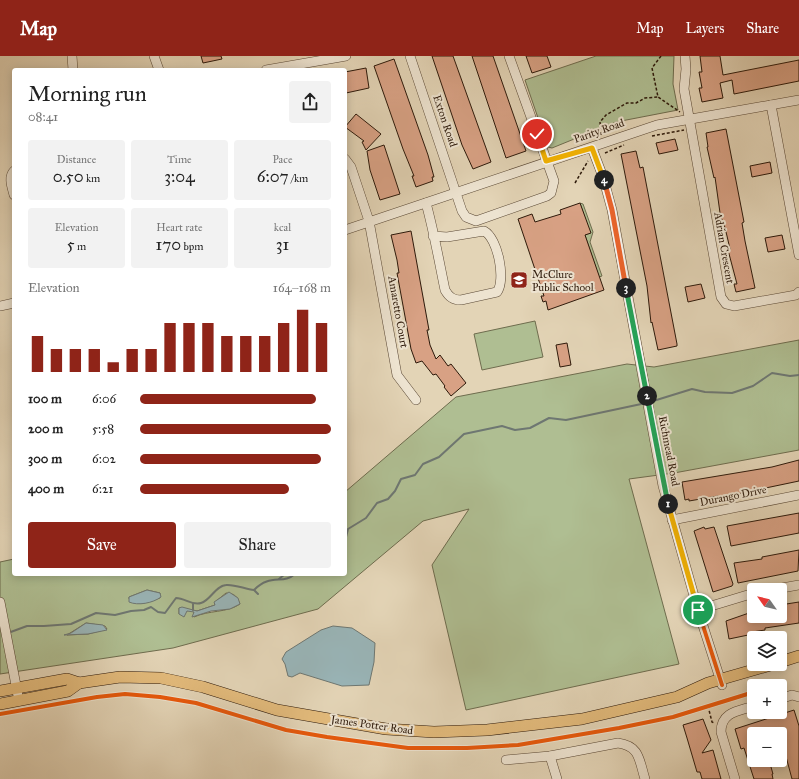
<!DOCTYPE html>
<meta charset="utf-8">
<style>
:root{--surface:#fff;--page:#f2f2f2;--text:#222;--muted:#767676;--accent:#8f2418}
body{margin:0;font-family:"IM FELL Great Primer",serif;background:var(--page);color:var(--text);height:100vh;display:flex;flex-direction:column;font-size:15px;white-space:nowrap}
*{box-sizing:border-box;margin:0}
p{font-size:13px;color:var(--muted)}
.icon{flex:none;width:22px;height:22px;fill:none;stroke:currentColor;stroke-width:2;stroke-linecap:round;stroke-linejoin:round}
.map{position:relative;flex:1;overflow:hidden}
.sheet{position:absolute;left:12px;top:12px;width:335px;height:508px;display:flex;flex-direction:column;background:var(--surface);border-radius:4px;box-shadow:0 2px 10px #0003}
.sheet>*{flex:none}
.needle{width:26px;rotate:304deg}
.controls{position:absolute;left:747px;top:527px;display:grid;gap:8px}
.controls a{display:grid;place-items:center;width:40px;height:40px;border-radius:4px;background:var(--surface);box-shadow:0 2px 10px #0003;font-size:20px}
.pin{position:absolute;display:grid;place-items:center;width:34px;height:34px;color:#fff;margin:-17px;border:2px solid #fff;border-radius:50%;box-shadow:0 1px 4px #0007}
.km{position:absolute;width:20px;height:20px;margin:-10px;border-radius:50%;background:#222;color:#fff;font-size:11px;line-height:20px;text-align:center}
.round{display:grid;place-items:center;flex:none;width:42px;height:42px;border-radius:4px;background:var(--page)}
.summary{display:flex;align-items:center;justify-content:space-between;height:68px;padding:0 16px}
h1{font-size:22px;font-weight:600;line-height:30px}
.figures{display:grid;grid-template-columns:repeat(3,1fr);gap:6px;height:68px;padding:4px 16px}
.figures div{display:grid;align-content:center;border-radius:4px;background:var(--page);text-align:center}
.figures b{font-size:17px;font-weight:600}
.figures small{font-size:11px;font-weight:400}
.figures p{font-size:11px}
.chart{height:112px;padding:8px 16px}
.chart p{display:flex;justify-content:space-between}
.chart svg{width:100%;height:72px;margin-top:4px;stroke:var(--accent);stroke-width:6}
.action{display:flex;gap:8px;margin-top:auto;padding:8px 16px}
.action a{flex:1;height:46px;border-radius:4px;background:var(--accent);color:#fff;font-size:16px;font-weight:600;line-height:46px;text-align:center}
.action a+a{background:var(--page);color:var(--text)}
ul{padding:0 16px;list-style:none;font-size:13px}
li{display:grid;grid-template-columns:64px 48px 1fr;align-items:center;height:30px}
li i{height:10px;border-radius:5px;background:var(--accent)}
header{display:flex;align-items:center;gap:24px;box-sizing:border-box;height:56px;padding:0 20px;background:var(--accent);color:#fff}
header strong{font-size:19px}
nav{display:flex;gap:22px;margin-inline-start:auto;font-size:14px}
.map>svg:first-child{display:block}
</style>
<header>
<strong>Map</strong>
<nav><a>Map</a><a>Layers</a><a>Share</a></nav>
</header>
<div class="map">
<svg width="799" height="723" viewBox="0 0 799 723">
<rect width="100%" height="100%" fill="#e3d4b6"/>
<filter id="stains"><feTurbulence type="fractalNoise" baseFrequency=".005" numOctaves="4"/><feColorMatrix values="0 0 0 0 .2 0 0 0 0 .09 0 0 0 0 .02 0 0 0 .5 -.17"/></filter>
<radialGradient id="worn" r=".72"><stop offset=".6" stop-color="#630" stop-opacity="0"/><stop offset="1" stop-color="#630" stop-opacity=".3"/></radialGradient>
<g fill="#afbe92" stroke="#6e6c4e" fill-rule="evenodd">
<polygon points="596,0 674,0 673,28 678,54 616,66 552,92 548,91 525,24"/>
<polygon points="580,147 583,148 593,176 590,186 602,220 599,221 585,179 590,177"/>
<polygon points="535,265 543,301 482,314 474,278"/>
<path d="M799,284V394L674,417L629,423L679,608L466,654L432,509L469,453L423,465L318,553L173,592L0,618V506L14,503V518H345V436L456,341L627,308L654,311ZM147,534L160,537V542C148,546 140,551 129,543V541ZM226,537C236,538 236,540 240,548C227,557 209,554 194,561V556L189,554L179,558V552L197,555L215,549V546ZM86,567L105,570L107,573L88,578L67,579Z"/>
</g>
<g fill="#99b5b8" stroke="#6e7772">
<path d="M147,534L160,537L161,541C153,547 138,550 129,546V541Z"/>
<polygon points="229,536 238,542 240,548 230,553 211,555 192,561 194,556 187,555 184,561 179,558 179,552 182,551 197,555 215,549 214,546"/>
<polygon points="86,567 103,569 107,574 88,578 64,579 71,577"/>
<polygon points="333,570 352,572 375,587 374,606 369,629 342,630 300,617 292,621 288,620 285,608 282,603 286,596 321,574"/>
</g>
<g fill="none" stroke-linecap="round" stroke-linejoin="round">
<g stroke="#6e7772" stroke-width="2">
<polyline points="650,346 692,333 705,336 732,337 753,330 772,317 790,320 799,319"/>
<polyline points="345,485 348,473 366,462 377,447 388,443 395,435 401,423 415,419 423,408 439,401 464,378 502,370 515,374 530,372 549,362 566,364 646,347"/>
<polyline points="279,523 285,518"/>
<polyline points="254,534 258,538"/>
<polyline points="193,554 193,548"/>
<path d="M8,577L27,570H44L71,568L96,557L115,559L131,555L144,554L151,551L158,556L165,557L176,542C185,542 192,550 201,547C211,544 215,530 226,529C234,528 245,533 254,534C270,517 283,529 295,518"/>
</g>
</g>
<g fill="#d8a184" stroke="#2d190a">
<polygon points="201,0 221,0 222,3 203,7"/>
<polygon points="432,0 453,0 491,106 473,113 462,89"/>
<polygon points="472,0 493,0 526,95 506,102"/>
<polygon points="526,0 547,0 551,11 532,17"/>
<polygon points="700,0 720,0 723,19 799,4 799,25 734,38 732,24 720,27 723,42 702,46 699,32 702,32 699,16 702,16"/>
<polygon points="394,3 428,99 434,121 432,121 433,125 416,131 412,120 414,120 403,93 374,10"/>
<polygon points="366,12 369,32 346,37 345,16"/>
<polygon points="356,58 381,78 366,94 362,86 364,85 345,71"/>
<polygon points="726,73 744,166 742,167 745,185 755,232 736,236 734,228 737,228 728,194 730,193 727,180 723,164 721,164 715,121 714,122 707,91 708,91 706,77"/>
<polygon points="675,83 678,94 659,98 656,87"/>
<polygon points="384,89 400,138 380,144 370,114 367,95"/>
<polygon points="636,95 640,112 643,111 677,288 677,290 658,294 652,266 651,267 647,230 621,98"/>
<polygon points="770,106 772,117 752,121 750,110"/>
<polygon points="580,147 591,177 585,179 604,234 548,254 546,245 543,246 541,240 544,240 518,163 532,158 535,166 561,158 560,154"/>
<polygon points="411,175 429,274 427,274 430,289 436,303 440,299 448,310 451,308 466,327 451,340 444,331 445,330 436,318 433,319 422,305 416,307 411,293 397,217 399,217 397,204 391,179"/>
<polygon points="782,179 785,193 768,196 765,182"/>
<polygon points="701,228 705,242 688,246 685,231"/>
<polygon points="567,287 571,309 560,311 556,289"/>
<polygon points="799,404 799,425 718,442 718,440 689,445 689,443 685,444 682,426 772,411"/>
<polygon points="799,457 799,477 731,490 727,470"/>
<polygon points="704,471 705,473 714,471 733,528 732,530 713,536 694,475"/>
<polygon points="799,494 798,515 738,527 734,507 762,503 762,501"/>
<polygon points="799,546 799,567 765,572 765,574 752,576 753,578 729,583 726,565 749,557 754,557 754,560 780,560 780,549"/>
<polygon points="794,654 799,670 799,723 792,723 780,678 754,678 754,704 769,704 773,718 772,718 773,723 754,723 744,692 741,693 735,673"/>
<polygon points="703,663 711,684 702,697 713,694 721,723 702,723 700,716 697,716 687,682 683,669"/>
</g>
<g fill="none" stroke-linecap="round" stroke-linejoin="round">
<g stroke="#5a4835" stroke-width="10">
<g id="minor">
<polyline points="72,0 73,14"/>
<polyline points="154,0 159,14"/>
<polyline points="410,0 462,155 466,161 476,165 547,140 551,137 554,125 509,0"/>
<polyline points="685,0 686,13 684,33 721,241 726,248 734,250 796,239 799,236"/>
<polyline points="266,14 346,0"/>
<polyline points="771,49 799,199"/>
<polyline points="592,92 603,121 612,154 663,430 698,554 722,629"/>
<polyline points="345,103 351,111 369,165 397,319 416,344"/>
<path d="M14,115C8,121 12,131 14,139"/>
<path d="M426,147C434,176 439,205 445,234C449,241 453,244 461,244L497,236C506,224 498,182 484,175L447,181L433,180"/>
<polyline points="345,174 657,69 799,44"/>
<polyline points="0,250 14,247"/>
<polyline points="672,464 799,439"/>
<polyline points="771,534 799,529"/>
<polyline points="0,546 19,645"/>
<polyline points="698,554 754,537"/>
<polyline points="780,643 792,639 799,641"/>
<polyline points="550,700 557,723"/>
<path d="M506,704L550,700L618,687C640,690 639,704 645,723"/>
<path d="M735,723L721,676C721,656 738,655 754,650"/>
</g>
</g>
<g stroke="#2d190a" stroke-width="12">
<g id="major">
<polyline points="780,606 799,600"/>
<polyline points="0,635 67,623 79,627 120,621 161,622 203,631 277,654 386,673 434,676 487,674 582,663 677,641 708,627 774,608"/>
<polyline points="0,648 68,635 79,627"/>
</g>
</g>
<g stroke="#2d190a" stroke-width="1.5" stroke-dasharray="3 2" stroke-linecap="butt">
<polyline points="661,0 652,12 658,41 680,56"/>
<polyline points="601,79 600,66 606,59 627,47 636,47 645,42 658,41"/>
<polyline points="652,80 684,74"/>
<polyline points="605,97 624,89"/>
<polyline points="575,127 588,105"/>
<polyline points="708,650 712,666 714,667"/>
</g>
<use href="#minor" stroke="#ede3d0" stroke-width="9"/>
<use href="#major" stroke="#e2ba7b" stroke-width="11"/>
<g stroke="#ede3d0" stroke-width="6">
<g id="cycleway">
<polyline points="592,92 603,121 612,154 663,430 698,554 722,629"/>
<polyline points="0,658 97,641 125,638 160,641 196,647 286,674 327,681 408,692 467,692 518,689 619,672 673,661 754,636"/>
</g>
</g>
<use href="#cycleway" stroke="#e8590c" stroke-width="4"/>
</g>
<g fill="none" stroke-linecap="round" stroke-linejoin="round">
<g stroke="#fff" stroke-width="8">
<polyline id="split-1" points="668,448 698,554"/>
</g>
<g stroke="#fff" stroke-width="8">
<polyline id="split-2" points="647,340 668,448"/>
</g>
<g stroke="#fff" stroke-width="8">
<polyline id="split-3" points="626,232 647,340"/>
</g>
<g stroke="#fff" stroke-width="8">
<polyline id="split-4" points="604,124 612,154 626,232"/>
</g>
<g stroke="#fff" stroke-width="8">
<polyline id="split-5" points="537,78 546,105 592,92 604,124"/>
</g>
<use href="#split-1" stroke="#f5b400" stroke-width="5"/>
<use href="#split-2" stroke="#22a559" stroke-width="5"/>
<use href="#split-3" stroke="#22a559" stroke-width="5"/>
<use href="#split-4" stroke="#f0652b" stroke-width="5"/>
<use href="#split-5" stroke="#f5b400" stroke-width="5"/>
</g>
<defs>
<g id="school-square" transform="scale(0.9)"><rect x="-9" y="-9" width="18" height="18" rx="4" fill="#8f2418" stroke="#ede3d0"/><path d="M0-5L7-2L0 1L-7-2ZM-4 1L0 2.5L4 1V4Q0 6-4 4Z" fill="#fff"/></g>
</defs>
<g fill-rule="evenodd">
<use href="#school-square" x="519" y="224"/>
</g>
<g text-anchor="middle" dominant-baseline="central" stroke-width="4" stroke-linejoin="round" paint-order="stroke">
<g font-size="11" fill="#2d190a" stroke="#ede3d0">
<text transform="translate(445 65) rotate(71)">Exton Road</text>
<text transform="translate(599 75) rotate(-19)">Parity Road</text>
<text transform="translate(724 192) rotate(80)">Adrian Crescent</text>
<text transform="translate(398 256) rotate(80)">Amaretto Court</text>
<text transform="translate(669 395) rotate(79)">Richmead Road</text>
<text transform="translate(733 440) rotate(-11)">Durango Drive</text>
<text transform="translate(372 669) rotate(8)">James Potter Road</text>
</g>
<g font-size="11" fill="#2d190a" stroke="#ede3d0" text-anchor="start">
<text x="532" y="218">McClure<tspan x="532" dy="13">Public School</tspan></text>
</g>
</g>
<rect width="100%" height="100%" filter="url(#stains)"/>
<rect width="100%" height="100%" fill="url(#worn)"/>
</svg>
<div class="controls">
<a><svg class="needle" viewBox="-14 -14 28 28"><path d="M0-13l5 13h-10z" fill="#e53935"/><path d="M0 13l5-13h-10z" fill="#767676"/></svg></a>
<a><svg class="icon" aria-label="layers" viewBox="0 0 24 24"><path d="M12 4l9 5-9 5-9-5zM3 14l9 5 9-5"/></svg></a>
<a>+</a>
<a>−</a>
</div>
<div class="pin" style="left:698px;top:554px;background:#1e9e55"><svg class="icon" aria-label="arrive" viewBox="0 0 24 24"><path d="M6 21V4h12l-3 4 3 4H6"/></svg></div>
<div class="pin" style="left:537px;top:78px;background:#d93025"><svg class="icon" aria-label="check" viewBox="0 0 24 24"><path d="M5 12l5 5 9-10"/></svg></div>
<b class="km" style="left:668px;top:448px">1</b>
<b class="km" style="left:647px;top:340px">2</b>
<b class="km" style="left:626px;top:232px">3</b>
<b class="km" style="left:604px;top:124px">4</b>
<section class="sheet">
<div class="summary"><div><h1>Morning run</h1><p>08:41</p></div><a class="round"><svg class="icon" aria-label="share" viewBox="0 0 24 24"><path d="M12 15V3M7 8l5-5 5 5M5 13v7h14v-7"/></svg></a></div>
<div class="figures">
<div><p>Distance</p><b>0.50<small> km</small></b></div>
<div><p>Time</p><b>3:04</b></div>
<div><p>Pace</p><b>6:07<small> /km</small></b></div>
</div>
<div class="figures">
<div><p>Elevation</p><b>5<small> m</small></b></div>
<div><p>Heart rate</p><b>170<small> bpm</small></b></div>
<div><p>kcal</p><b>31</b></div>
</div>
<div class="chart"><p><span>Elevation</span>164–168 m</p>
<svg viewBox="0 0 160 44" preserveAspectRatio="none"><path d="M5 44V22M15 44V30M25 44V30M35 44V30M45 44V38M55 44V30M65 44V30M75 44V14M85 44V14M95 44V14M105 44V22M115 44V22M125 44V22M135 44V14M145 44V6M155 44V14"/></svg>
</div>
<ul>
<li><b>100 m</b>6:06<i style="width:92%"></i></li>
<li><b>200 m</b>5:58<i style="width:100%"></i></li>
<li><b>300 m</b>6:02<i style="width:95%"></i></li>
<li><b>400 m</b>6:21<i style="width:78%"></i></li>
</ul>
<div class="action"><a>Save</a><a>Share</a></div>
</section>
</div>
